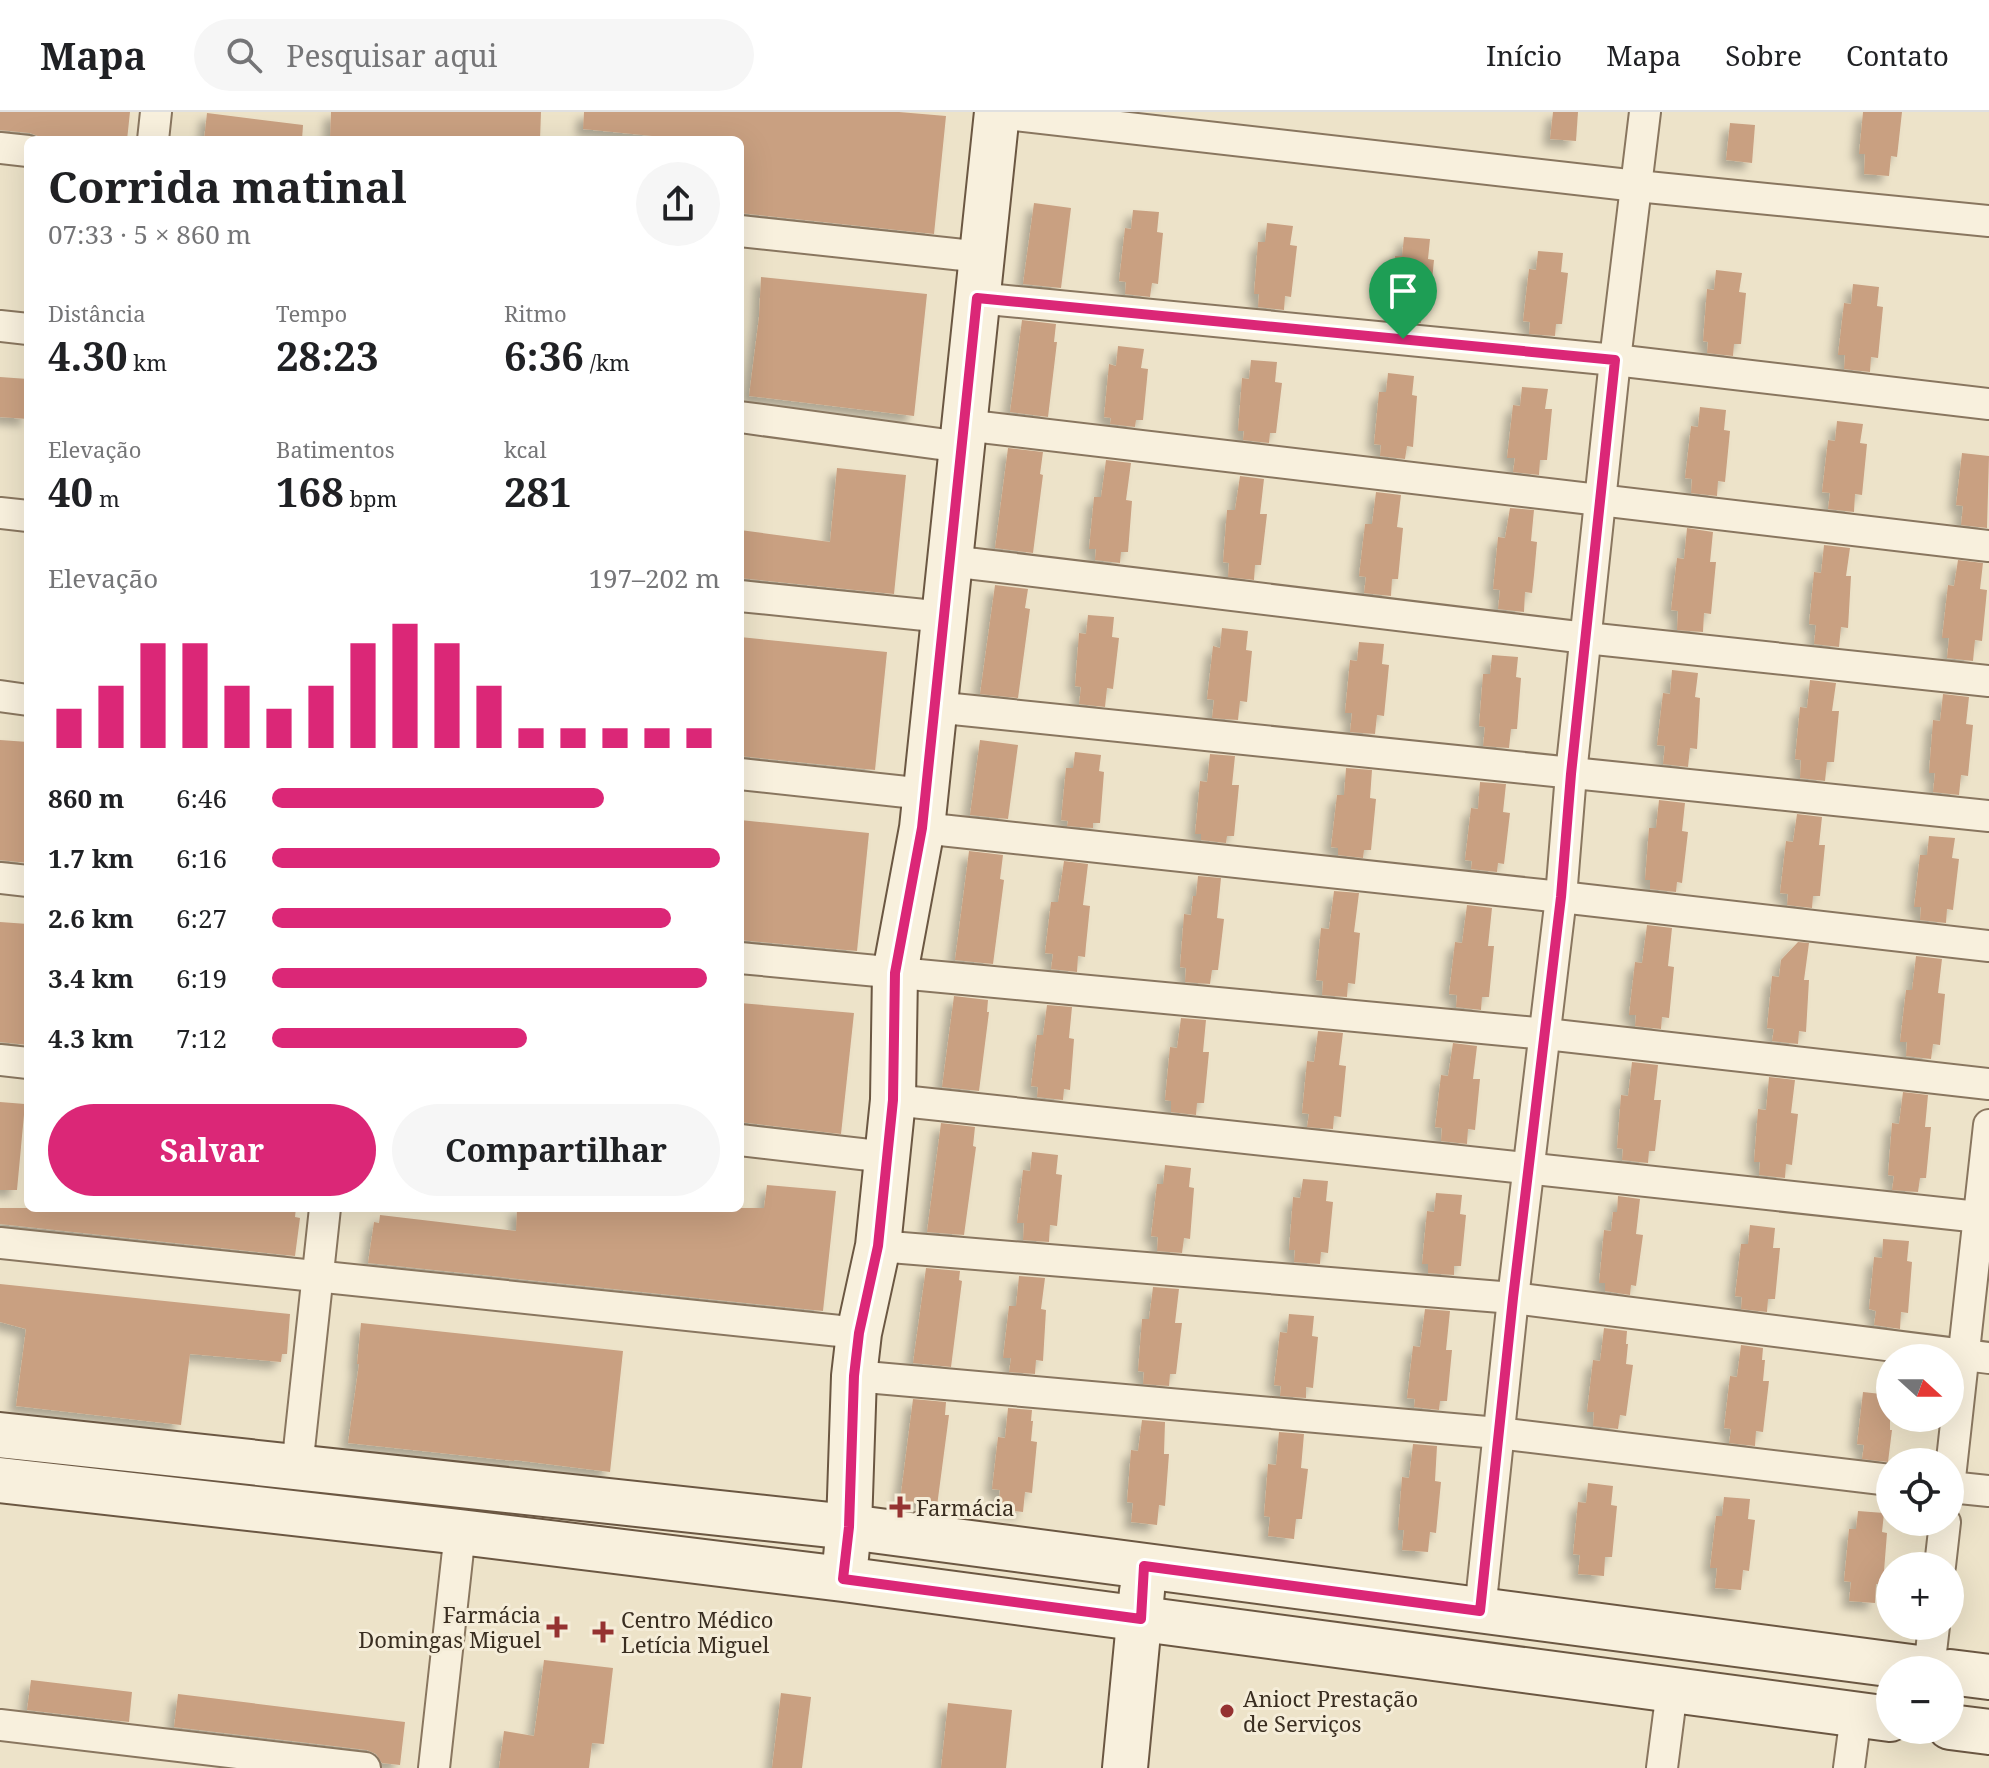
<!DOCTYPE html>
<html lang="pt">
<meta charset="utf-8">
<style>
:root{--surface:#fff;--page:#f6f6f6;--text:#202124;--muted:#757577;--line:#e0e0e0;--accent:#db2777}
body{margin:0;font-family:"Noto Serif",serif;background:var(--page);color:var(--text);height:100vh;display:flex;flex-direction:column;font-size:30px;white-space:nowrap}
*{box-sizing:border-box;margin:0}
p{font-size:26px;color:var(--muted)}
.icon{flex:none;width:44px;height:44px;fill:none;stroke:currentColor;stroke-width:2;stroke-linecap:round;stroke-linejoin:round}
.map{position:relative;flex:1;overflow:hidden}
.details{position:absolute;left:24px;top:24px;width:720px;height:1076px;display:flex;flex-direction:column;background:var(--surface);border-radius:12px;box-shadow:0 8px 32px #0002}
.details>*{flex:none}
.needle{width:52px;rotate:111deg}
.tools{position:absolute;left:1876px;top:1232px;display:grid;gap:16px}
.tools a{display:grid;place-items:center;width:88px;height:88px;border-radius:50%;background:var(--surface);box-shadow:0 8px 32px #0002;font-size:40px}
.pin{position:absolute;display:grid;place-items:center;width:68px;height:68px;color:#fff;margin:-82px -34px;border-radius:50% 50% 50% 0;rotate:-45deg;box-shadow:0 0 8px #0007}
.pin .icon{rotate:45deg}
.round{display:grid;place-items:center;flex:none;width:84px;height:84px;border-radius:42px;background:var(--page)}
.summary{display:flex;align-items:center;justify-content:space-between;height:136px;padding:0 24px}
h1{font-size:44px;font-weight:700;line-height:60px}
.figures{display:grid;grid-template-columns:repeat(3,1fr);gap:12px;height:136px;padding:8px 24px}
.figures div{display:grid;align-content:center}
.figures b{font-size:40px;font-weight:700}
.figures small{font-size:22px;font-weight:400}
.figures p{font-size:22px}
.chart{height:224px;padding:16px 24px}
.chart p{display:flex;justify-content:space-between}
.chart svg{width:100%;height:144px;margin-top:8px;stroke:var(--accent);stroke-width:6}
.cta{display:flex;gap:16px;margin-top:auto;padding:16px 24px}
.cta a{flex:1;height:92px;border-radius:48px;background:var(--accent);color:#fff;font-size:32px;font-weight:700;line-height:92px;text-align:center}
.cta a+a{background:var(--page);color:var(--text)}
ul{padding:0 24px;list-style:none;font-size:26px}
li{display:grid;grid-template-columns:128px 96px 1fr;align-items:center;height:60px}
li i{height:20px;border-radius:10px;background:var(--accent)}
header{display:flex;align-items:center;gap:48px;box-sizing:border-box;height:112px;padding:0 40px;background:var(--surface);border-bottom:2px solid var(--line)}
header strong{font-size:38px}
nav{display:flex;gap:44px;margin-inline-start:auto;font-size:28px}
.search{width:560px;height:72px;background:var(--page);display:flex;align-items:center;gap:20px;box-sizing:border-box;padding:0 28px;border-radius:44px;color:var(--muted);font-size:30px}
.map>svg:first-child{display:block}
</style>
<header>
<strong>Mapa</strong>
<div class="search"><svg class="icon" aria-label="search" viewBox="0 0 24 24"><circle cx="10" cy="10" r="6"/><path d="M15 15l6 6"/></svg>Pesquisar aqui</div>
<nav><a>Início</a><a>Mapa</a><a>Sobre</a><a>Contato</a></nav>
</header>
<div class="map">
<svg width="1989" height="1656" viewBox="0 0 1989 1656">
<defs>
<filter id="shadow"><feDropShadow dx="-7" dy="7" stdDeviation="4" flood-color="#0004"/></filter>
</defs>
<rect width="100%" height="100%" fill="#ede3c9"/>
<g fill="#c9a081" filter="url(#shadow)">
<polygon points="0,0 130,0 127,28 42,28 38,24 30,21 0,18"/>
<polygon points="331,0 541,0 540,28 330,28"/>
<polygon points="584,0 899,0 946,4 934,122 740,101 740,28 692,28 583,17"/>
<polygon points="1553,0 1578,0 1576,29 1550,27"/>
<polygon points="1863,0 1902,0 1897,45 1891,44 1889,64 1864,62 1865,42 1859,42"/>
<polygon points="207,1 303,13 302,28 204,28"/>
<polygon points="1730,11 1755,13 1752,51 1726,48"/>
<polygon points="1034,91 1071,96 1061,176 1023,172"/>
<polygon points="1133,98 1159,100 1157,120 1163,121 1158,172 1152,171 1150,185 1125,182 1126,170 1119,169 1125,116 1131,117"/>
<polygon points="1267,111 1293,114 1290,133 1297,134 1291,185 1285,184 1284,198 1258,195 1259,182 1254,182 1258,130 1265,130"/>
<polygon points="1404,125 1430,127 1428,147 1434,148 1429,199 1422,198 1421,211 1395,209 1397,196 1389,196 1395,144 1402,144"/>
<polygon points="1538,139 1563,141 1561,160 1568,161 1562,212 1556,212 1555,224 1529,222 1530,210 1523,209 1529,157 1536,158"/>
<polygon points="1716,158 1742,161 1739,180 1746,181 1741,232 1734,232 1733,244 1707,241 1708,230 1703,229 1707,177 1714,178"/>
<polygon points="761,165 927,182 914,304 749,284 759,205"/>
<polygon points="1853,172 1879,175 1877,194 1883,195 1878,246 1871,245 1870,260 1844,257 1845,243 1838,243 1844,191 1851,192"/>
<polygon points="1022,208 1056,212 1054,230 1057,230 1048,305 1010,300"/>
<polygon points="1118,234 1144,237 1141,256 1148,257 1143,308 1136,308 1135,315 1110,312 1111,306 1104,305 1109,252 1116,254"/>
<polygon points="1251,248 1277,250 1275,270 1282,271 1276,321 1270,321 1269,331 1243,328 1244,319 1238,319 1242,266 1249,267"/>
<polygon points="1388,261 1414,264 1412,283 1417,284 1413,335 1407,334 1405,347 1380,344 1381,333 1374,332 1379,280 1386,280"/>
<polygon points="0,265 28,267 28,307 0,305"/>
<polygon points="1522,275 1548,277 1545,297 1552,297 1547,348 1540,348 1539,363 1513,360 1515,346 1507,346 1513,293 1520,294"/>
<polygon points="1700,295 1726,298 1724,318 1730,319 1725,370 1718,369 1717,384 1691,381 1692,367 1685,366 1691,314 1698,315"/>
<polygon points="1837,309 1863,312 1860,331 1867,332 1862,383 1855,382 1854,400 1828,397 1830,381 1822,380 1828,328 1835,329"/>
<polygon points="1008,336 1043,340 1040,362 1043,363 1033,441 995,436"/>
<polygon points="1962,341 1989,344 1987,416 1961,413 1963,394 1956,393"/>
<polygon points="1106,348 1131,351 1126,388 1132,389 1128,440 1121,440 1120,451 1095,448 1096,437 1089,437 1094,385 1101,385"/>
<polygon points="837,356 906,363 894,482 740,466 740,418 830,430"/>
<polygon points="1240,364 1264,367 1260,402 1267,402 1261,453 1255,453 1254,468 1228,465 1229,451 1223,450 1227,398 1235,398"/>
<polygon points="1376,380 1401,383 1397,415 1403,416 1398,467 1392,467 1391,484 1364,481 1366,465 1359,464 1365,412 1372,412"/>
<polygon points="1510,396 1534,398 1531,429 1537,430 1534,463 1532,481 1525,480 1524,500 1498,497 1500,478 1493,477 1498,425 1505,426"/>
<polygon points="1687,416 1713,420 1710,450 1716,450 1711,502 1704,501 1703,520 1677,518 1678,499 1671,498 1677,446 1684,447"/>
<polygon points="1824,433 1850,436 1846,464 1851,464 1848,516 1841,515 1839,535 1814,532 1816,513 1809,512 1814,460 1821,461"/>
<polygon points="1958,448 1983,451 1980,477 1987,478 1982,529 1975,528 1973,549 1947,546 1949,526 1942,526 1948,473 1954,474"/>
<polygon points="995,473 1028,477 1025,496 1030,497 1018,586 980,582"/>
<polygon points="1088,503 1114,505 1112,525 1119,526 1113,577 1107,576 1105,595 1079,592 1081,575 1075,574 1079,521 1086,522"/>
<polygon points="1222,516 1248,519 1246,538 1252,539 1247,590 1240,589 1238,608 1212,606 1214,588 1207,587 1213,534 1220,536"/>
<polygon points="740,525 887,540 875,658 740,644"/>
<polygon points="1359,530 1384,532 1382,552 1389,553 1384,604 1377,603 1375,622 1350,620 1352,601 1345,601 1350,548 1357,549"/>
<polygon points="1492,543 1518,545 1516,565 1521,566 1517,617 1511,617 1509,636 1483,634 1485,615 1479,614 1483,562 1490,562"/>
<polygon points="1672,558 1698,561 1695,585 1700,586 1697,637 1690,636 1688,655 1663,652 1665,634 1657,633 1663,581 1670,582"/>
<polygon points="1810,568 1836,571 1832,599 1839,599 1834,650 1827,650 1825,669 1800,666 1801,648 1795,647 1800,595 1807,596"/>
<polygon points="1943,582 1969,585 1966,612 1973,613 1968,664 1961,663 1959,683 1933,680 1935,661 1929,661 1933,608 1940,609"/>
<polygon points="0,628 28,630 28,751 0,748"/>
<polygon points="980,628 1018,633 1008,707 970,703"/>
<polygon points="1075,640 1101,643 1099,659 1104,660 1100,711 1093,711 1093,716 1067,714 1068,709 1061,708 1066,656 1073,656"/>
<polygon points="1210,642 1235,644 1232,673 1239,673 1234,724 1227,724 1226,731 1201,728 1201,722 1195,722 1200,669 1207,670"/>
<polygon points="1346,656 1372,658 1370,686 1376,687 1371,738 1364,738 1363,746 1338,743 1338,736 1331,735 1337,683 1344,683"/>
<polygon points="1480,670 1506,672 1503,700 1510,701 1504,752 1498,751 1497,760 1471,757 1472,749 1465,748 1471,696 1478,697"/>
<polygon points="1659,688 1685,691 1682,719 1688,720 1682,771 1677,770 1676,780 1650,777 1650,768 1645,768 1649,716 1656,716"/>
<polygon points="1797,702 1822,705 1819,733 1825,733 1820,784 1813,784 1812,796 1787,793 1788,782 1780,781 1786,729 1793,730"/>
<polygon points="740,708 869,721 857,839 740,828"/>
<polygon points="1929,724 1955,726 1952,746 1959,747 1953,798 1947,797 1946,811 1920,808 1921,795 1914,795 1920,743 1927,743"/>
<polygon points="969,739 1003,743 1000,767 1004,768 993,852 955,848"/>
<polygon points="1064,749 1088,752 1083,793 1090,794 1086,833 1085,845 1078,844 1077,860 1051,857 1053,842 1045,841 1051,790 1058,790"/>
<polygon points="1198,764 1221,766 1217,806 1224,807 1218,858 1212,858 1210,872 1185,870 1186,856 1180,855 1184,802 1191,803 1193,784 1196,784"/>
<polygon points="1334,779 1359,781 1354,820 1360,821 1355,872 1348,871 1347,885 1322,883 1323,869 1316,868 1321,816 1329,817"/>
<polygon points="1467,793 1492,796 1488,834 1494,834 1489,885 1482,885 1481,898 1456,895 1457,883 1449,882 1455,830 1462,831"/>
<polygon points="0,810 28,812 28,933 0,930"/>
<polygon points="1647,813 1672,816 1668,854 1674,855 1669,906 1662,905 1661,917 1635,914 1636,903 1629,903 1635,850 1642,851"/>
<polygon points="1798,830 1809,831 1804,868 1809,868 1806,920 1799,919 1798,932 1772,929 1774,917 1767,916 1772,864 1779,865 1781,848"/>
<polygon points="1916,844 1942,847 1938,881 1945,882 1940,933 1933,932 1931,947 1906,944 1907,930 1900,930 1906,878 1912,878"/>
<polygon points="954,884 988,888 987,900 989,900 979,979 942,975"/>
<polygon points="740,891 854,901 841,1022 740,1010"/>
<polygon points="1047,893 1072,895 1069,926 1074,927 1070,978 1064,977 1063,988 1037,985 1038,975 1031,974 1037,923 1043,923"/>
<polygon points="1181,906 1206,908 1203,940 1209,940 1204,991 1197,991 1196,1003 1171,1000 1171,989 1165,988 1170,935 1177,936"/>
<polygon points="1318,919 1343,921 1339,953 1346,954 1341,1005 1334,1004 1333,1017 1307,1015 1309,1002 1302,1001 1307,949 1314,950"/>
<polygon points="1453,931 1477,934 1473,967 1480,967 1475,1018 1468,1017 1467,1032 1441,1029 1442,1016 1435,1015 1441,963 1448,964"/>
<polygon points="1632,950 1658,953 1654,988 1661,988 1655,1039 1649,1039 1648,1051 1622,1048 1623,1037 1617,1036 1621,983 1628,984"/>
<polygon points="1769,965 1795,968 1791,1001 1798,1002 1792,1053 1786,1052 1785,1066 1759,1063 1760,1050 1754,1050 1758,997 1766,998"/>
<polygon points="1903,980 1928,983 1925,1015 1931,1015 1926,1066 1920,1066 1918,1080 1892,1078 1894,1064 1888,1063 1892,1011 1899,1012"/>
<polygon points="0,990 25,992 17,1078 0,1078"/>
<polygon points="941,1011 975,1015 973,1034 976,1035 964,1123 927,1120"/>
<polygon points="1032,1040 1058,1043 1056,1062 1062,1063 1057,1114 1050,1113 1049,1130 1023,1128 1024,1111 1017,1111 1023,1058 1030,1059"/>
<polygon points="1165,1053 1191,1056 1189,1075 1194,1076 1190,1127 1184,1126 1182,1141 1157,1139 1158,1125 1151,1124 1157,1072 1163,1072"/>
<polygon points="1303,1067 1328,1069 1326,1089 1333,1090 1328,1141 1321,1140 1320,1152 1294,1150 1295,1138 1289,1138 1293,1085 1300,1086"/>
<polygon points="767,1073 836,1079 823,1199 368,1151 374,1110 379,1111 380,1103 516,1119 517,1096 764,1096"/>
<polygon points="1436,1081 1462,1083 1460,1102 1466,1103 1461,1154 1454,1154 1454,1163 1428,1161 1428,1152 1422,1152 1427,1099 1434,1100"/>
<polygon points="1618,1084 1640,1087 1636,1122 1643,1123 1636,1174 1631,1173 1630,1183 1605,1179 1605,1171 1599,1171 1604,1118 1611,1119 1613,1100 1617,1100"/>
<polygon points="0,1096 296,1096 295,1105 300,1106 295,1144 0,1112"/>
<polygon points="1750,1113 1775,1116 1773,1136 1780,1136 1775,1187 1768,1187 1767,1200 1741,1197 1742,1185 1735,1184 1741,1132 1748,1132"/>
<polygon points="1883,1127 1909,1129 1907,1149 1912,1150 1908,1201 1901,1200 1900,1217 1874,1213 1876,1199 1869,1197 1874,1145 1882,1146"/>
<polygon points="926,1156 960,1159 959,1168 962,1169 951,1255 913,1251"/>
<polygon points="1019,1164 1045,1166 1041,1197 1046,1198 1043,1249 1036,1248 1035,1262 1009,1260 1011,1246 1003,1246 1009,1194 1016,1194"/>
<polygon points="0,1172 290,1202 287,1242 282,1242 281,1250 190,1242 181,1313 16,1294 26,1217 0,1210"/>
<polygon points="1153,1175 1179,1177 1175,1211 1182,1211 1176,1262 1170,1262 1169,1274 1143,1272 1144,1260 1138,1259 1142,1207 1149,1207"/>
<polygon points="1425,1197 1450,1199 1446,1238 1452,1238 1447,1289 1440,1289 1439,1298 1414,1295 1415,1287 1407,1286 1413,1234 1420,1235"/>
<polygon points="1289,1202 1314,1204 1312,1224 1318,1225 1313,1276 1306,1275 1306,1286 1280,1284 1281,1274 1274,1273 1280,1220 1287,1221"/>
<polygon points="361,1211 623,1239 610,1360 514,1348 514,1349 348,1331 359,1252 357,1252"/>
<polygon points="1604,1216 1627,1219 1626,1232 1628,1232 1626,1252 1633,1253 1626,1304 1620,1303 1618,1317 1593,1314 1594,1300 1587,1300 1593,1248 1600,1249"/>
<polygon points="1741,1233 1763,1236 1762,1248 1765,1248 1763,1269 1769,1269 1763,1320 1756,1319 1755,1334 1729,1331 1731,1317 1724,1316 1730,1264 1737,1265"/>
<polygon points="1863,1280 1890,1283 1890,1318 1892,1318 1888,1350 1862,1347 1864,1333 1857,1332"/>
<polygon points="913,1287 946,1290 945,1303 949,1303 937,1394 900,1389"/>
<polygon points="1008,1296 1032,1298 1031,1309 1033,1309 1031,1329 1037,1330 1032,1381 1025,1380 1023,1400 998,1397 1000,1378 992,1377 998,1325 1005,1326"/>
<polygon points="1142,1308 1165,1310 1164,1342 1169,1342 1165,1394 1159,1393 1157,1413 1131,1410 1133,1391 1127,1390 1131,1338 1138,1339"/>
<polygon points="1279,1320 1304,1322 1301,1356 1308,1357 1302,1407 1296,1407 1294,1427 1268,1424 1270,1405 1264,1404 1268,1352 1276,1353"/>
<polygon points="1413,1332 1437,1334 1435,1369 1441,1370 1436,1421 1430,1420 1428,1440 1402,1438 1404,1418 1398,1418 1402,1365 1409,1366"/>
<polygon points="1588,1371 1613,1374 1611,1393 1617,1394 1612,1445 1605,1445 1604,1464 1578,1462 1580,1443 1573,1442 1578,1390 1586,1391"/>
<polygon points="1724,1385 1750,1387 1748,1407 1755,1408 1749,1459 1743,1458 1741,1478 1715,1476 1717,1456 1710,1456 1716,1404 1722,1404"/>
<polygon points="1858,1399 1884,1401 1882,1420 1887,1421 1883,1472 1876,1472 1875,1491 1849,1489 1851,1470 1844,1469 1849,1417 1856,1417"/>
<polygon points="544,1548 613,1556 604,1632 592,1631 589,1656 499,1656 504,1619 534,1624"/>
<polygon points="31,1568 132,1580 129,1610 27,1598"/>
<polygon points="781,1581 811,1585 802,1656 772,1656"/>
<polygon points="178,1582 405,1610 400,1653 382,1651 376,1642 367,1638 174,1615"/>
<polygon points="948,1591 1012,1598 1006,1656 941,1656"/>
</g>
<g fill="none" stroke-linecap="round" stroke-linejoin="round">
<g stroke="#89765f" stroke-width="34">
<g id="street">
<polyline points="997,1 1637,74 1989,109"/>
<polyline points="153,28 156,0"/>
<polyline points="0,36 28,39"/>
<polyline points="740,119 982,145"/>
<polyline points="977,186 1615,248 1989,292"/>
<polyline points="0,214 28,217"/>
<polyline points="740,305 962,335"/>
<polyline points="964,313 1989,434"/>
<polyline points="0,401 28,404"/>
<polyline points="950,449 1586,526 1989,569"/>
<polyline points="740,484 944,505"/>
<polyline points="0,584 28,588"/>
<polyline points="934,595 1989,704"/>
<polyline points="740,662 925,682"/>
<polyline points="922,716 1561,785 1989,834"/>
<polyline points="0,766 28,769"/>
<polyline points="740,846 1546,922 1989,972"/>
<polyline points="0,948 28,951"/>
<polyline points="893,988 1989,1106"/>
<polyline points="740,1028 887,1045"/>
<polyline points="0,1131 859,1221"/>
<polyline points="878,1134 1513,1186 1989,1246"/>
<polyline points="854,1264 1498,1321 1890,1368"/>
<polyline points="297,1356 325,1096"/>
<polyline points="1950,1366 1989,1013"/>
<polyline points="1950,1375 1989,1379"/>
<polyline points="1940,1454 1945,1410"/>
<polyline points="1480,1499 1513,1186 1561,785 1571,662 1615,248 1645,0"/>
<polyline points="1929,1557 1934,1514"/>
<polyline points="0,1613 365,1656"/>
<polyline points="434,1656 460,1420"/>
<polyline points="1662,1656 1672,1578"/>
<polyline points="1849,1656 1856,1603"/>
</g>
</g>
<g stroke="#6b5742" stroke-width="48">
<g id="secondary">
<polyline points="0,1323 849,1415 1934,1558"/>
<polyline points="0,1368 460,1420 843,1467 1890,1607"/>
<polyline points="846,1445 849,1415 854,1264 859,1221 878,1134 893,988 895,861 922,716 997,0"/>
<polyline points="1950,1560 1989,1565"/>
<polyline points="1950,1615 1989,1620"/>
<polyline points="1125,1656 1142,1479"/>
</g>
</g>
<use href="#street" stroke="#f8f0dd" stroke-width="30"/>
<use href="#secondary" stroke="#f8f0dd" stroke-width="44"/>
</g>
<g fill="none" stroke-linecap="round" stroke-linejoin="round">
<g stroke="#fff" stroke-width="16">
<polygon id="route" points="977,186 1615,248 1571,662 1561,785 1513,1186 1480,1499 1144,1454 1141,1507 843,1467 849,1415 854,1264 859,1221 878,1134 893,988 895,861 922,716"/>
</g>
<use href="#route" stroke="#db2777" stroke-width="10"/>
</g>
<g fill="#953231" stroke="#f5edd9" stroke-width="3">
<path d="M896 1383h8v8h8v8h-8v8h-8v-8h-8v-8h8z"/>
<path d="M553 1503h8v8h8v8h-8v8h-8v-8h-8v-8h8z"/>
<path d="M599 1508h8v8h8v8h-8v8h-8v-8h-8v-8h8z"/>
<circle cx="1227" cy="1599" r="8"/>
</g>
<g text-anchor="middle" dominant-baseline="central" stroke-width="6" stroke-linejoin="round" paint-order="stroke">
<g font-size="22" fill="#3a2e21" stroke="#f5edd9" text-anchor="start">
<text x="916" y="1395">Farmácia</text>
<text x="541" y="1502" text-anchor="end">Farmácia<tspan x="541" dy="25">Domingas Miguel</tspan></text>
<text x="621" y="1507">Centro Médico<tspan x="621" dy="25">Letícia Miguel</tspan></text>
<text x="1243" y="1586">Anioct Prestação<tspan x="1243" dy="25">de Serviços</tspan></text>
</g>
</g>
</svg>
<div class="tools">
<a><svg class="needle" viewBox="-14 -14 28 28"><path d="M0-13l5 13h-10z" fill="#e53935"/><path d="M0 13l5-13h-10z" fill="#757577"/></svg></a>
<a><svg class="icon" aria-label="locate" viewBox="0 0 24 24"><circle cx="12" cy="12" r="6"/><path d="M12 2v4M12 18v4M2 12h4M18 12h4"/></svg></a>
<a>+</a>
<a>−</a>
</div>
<div class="pin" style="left:1403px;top:227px;background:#1e9e55"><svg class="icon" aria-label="arrive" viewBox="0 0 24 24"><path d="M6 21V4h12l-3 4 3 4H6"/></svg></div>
<section class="details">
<div class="summary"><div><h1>Corrida matinal</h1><p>07:33 · 5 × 860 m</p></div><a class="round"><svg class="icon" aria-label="share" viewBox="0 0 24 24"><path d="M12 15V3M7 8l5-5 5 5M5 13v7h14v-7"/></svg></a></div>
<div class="figures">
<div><p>Distância</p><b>4.30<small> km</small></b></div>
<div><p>Tempo</p><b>28:23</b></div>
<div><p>Ritmo</p><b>6:36<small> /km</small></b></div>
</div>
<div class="figures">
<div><p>Elevação</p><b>40<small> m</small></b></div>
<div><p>Batimentos</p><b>168<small> bpm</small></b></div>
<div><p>kcal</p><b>281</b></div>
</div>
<div class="chart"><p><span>Elevação</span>197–202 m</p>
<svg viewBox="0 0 160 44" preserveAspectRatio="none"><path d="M5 44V32M15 44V25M25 44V12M35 44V12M45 44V25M55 44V32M65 44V25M75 44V12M85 44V6M95 44V12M105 44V25M115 44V38M125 44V38M135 44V38M145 44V38M155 44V38"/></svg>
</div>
<ul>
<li><b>860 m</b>6:46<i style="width:74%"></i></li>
<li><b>1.7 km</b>6:16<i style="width:100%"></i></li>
<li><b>2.6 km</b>6:27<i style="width:89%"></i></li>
<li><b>3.4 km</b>6:19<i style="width:97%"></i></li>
<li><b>4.3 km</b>7:12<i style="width:57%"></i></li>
</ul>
<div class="cta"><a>Salvar</a><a>Compartilhar</a></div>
</section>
</div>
